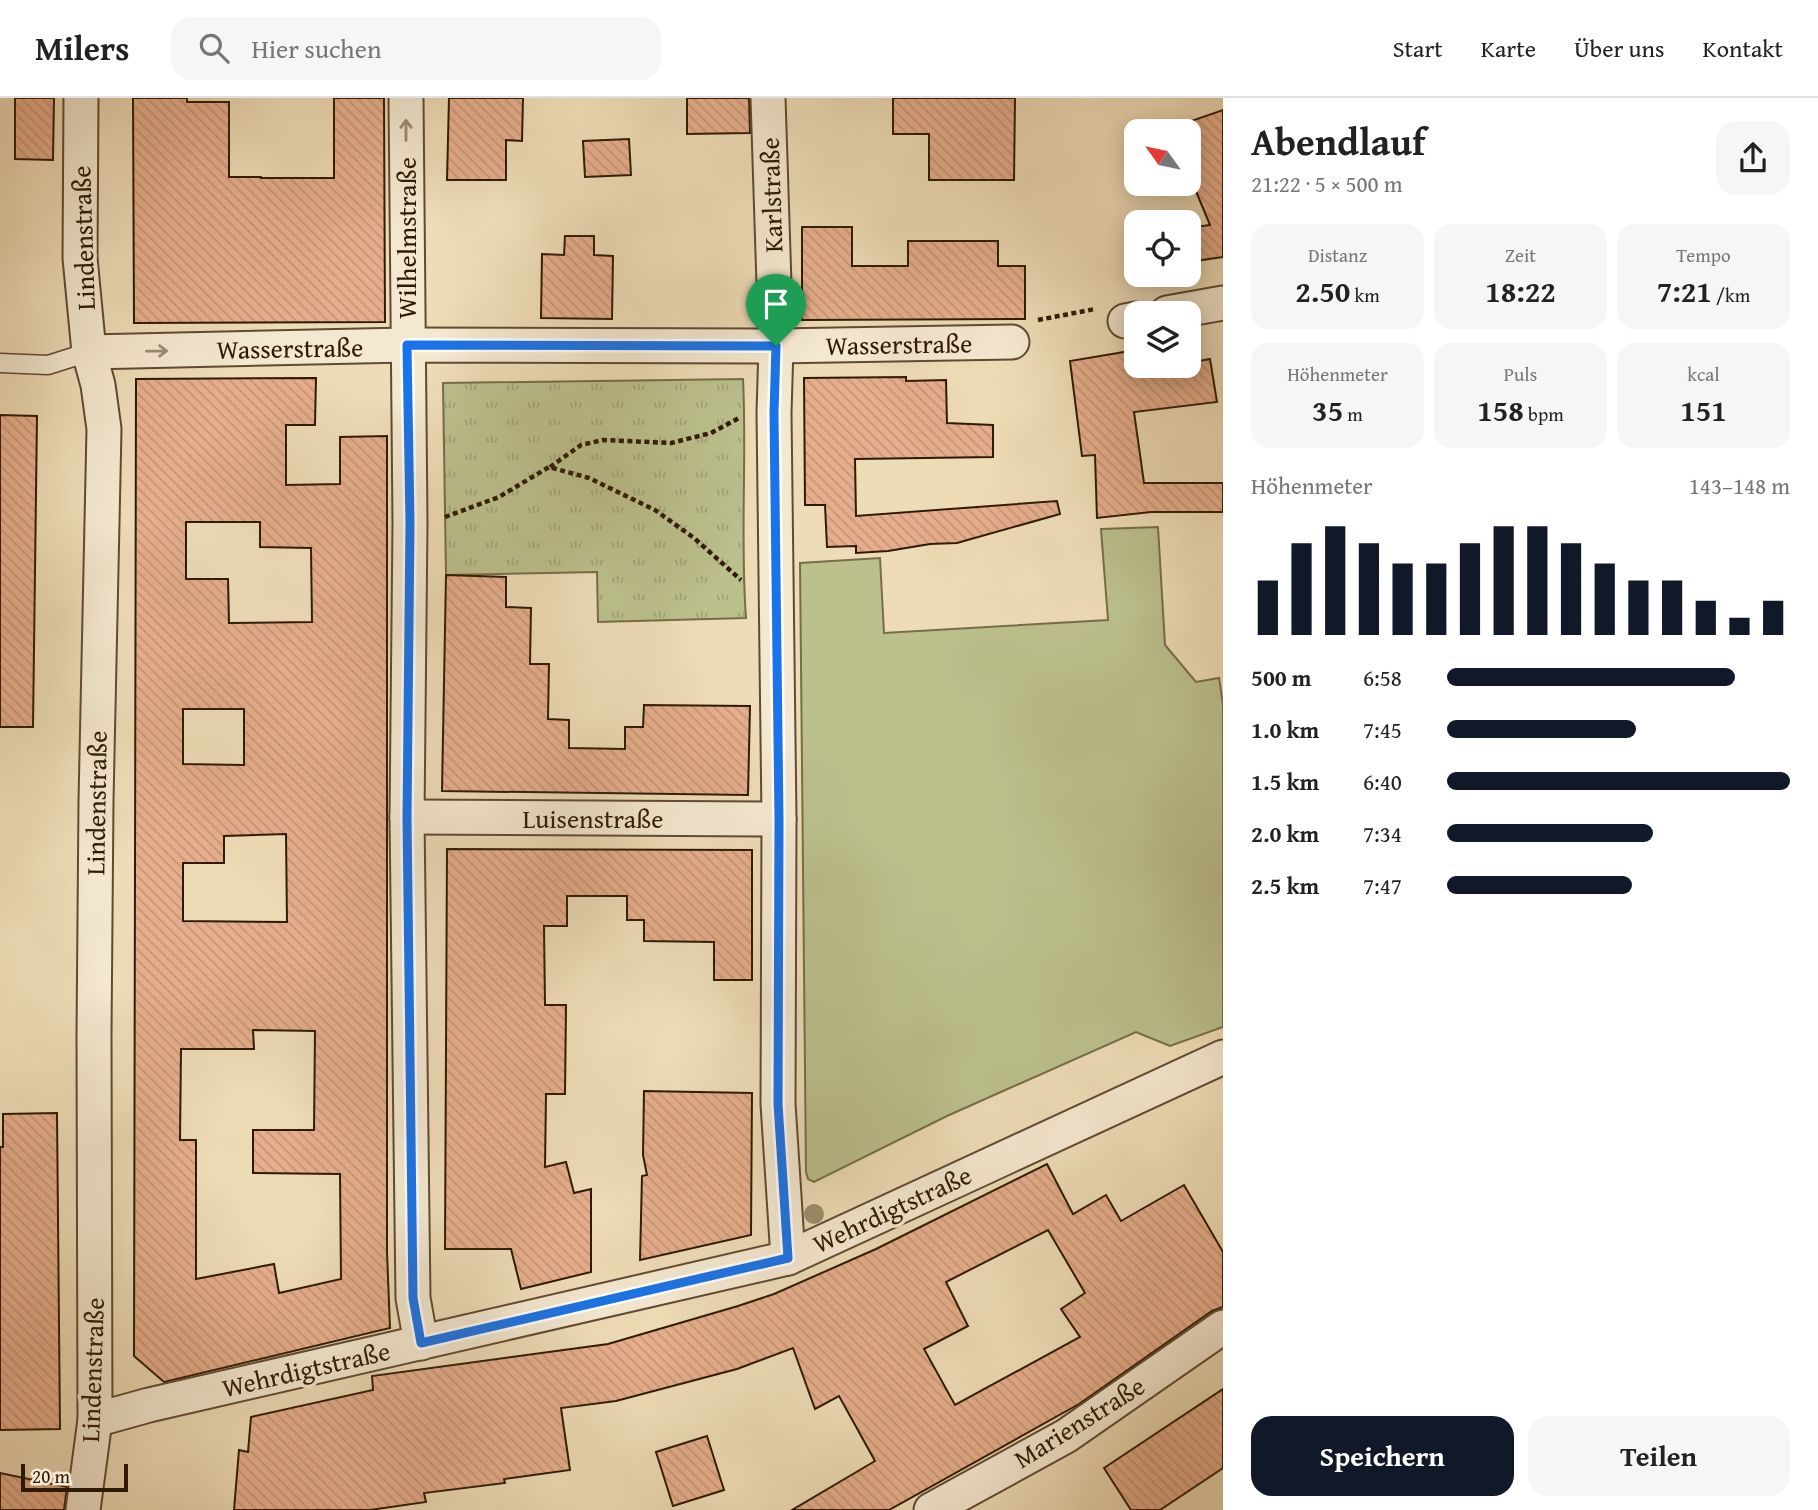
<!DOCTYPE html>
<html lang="de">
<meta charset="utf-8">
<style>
:root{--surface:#fff;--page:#f6f6f6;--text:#222;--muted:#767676;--line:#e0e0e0;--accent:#111827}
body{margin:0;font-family:"Gentium Book Plus",serif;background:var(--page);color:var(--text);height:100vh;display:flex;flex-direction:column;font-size:26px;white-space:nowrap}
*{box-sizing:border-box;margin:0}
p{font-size:23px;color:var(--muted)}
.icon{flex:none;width:38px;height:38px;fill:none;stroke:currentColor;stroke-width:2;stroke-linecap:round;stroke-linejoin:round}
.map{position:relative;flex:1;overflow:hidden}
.side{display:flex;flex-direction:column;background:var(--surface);width:595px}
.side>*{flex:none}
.needle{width:46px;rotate:303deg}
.fabs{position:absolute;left:1124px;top:21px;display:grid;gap:14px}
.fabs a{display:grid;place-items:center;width:77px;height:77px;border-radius:14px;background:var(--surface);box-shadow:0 4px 18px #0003;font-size:35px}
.scale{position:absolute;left:21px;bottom:18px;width:107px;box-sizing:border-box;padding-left:7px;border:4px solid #301a05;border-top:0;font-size:19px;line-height:24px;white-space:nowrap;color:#301a05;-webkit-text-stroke:5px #f4e8d0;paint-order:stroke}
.pin{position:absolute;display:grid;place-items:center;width:60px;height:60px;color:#fff;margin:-72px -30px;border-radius:50% 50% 50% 0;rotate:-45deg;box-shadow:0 0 7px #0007}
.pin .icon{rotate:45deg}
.round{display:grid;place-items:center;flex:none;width:74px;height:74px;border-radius:21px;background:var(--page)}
.summary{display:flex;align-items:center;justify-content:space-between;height:119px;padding:0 28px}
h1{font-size:38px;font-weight:800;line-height:52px}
.metrics{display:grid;grid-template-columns:repeat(3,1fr);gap:10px;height:119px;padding:7px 28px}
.metrics div{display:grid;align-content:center;border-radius:18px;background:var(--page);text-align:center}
.metrics b{font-size:30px;font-weight:800}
.metrics small{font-size:19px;font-weight:400}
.metrics p{font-size:19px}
.chart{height:196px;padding:14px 28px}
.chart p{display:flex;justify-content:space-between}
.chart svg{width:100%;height:126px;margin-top:7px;stroke:var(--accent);stroke-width:6}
.action{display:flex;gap:14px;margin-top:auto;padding:14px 28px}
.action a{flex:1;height:80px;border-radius:21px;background:var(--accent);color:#fff;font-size:28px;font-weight:800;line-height:80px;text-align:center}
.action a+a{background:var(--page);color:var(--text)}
ul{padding:0 28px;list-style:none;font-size:23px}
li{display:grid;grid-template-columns:112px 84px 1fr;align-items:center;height:52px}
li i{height:18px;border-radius:9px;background:var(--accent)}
header{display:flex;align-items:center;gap:42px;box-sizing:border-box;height:98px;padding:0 35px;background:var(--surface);border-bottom:2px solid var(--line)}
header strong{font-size:33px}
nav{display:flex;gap:38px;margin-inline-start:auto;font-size:24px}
.search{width:490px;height:63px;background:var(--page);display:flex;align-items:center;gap:18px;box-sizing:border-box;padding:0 24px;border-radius:21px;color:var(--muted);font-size:26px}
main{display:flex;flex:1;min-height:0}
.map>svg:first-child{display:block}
</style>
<header>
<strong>Milers</strong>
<div class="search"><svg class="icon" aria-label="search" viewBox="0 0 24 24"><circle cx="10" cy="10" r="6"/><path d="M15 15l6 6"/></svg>Hier suchen</div>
<nav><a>Start</a><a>Karte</a><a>Über uns</a><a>Kontakt</a></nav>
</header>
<main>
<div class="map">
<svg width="1223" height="1412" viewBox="0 0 1223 1412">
<defs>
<pattern id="park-tufts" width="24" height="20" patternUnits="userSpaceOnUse" patternTransform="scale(1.75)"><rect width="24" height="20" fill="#bbc08d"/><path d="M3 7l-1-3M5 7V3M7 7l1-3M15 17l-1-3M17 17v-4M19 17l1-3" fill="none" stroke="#a1a478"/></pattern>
<pattern id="building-back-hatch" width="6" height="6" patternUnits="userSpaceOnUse" patternTransform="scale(1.75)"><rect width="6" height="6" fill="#e6ae8c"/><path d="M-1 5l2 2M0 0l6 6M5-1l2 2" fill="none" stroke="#c69577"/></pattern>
</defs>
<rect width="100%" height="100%" fill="#eedcb7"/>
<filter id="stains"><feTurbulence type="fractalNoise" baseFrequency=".00286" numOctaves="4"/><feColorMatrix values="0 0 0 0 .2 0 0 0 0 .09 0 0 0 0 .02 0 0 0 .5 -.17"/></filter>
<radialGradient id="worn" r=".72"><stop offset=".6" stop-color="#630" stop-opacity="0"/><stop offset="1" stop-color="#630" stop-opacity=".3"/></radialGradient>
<polygon fill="#bbc08d" stroke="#766d49" stroke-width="2" points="1158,429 1165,547 1196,584 1219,580 1223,606 1223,929 1170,948 1136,934 947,1018 814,1084 808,1081 806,1074 800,465 880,460 884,535 1108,522 1101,431"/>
<path fill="url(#park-tufts)" stroke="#766d49" stroke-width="2" d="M743,281C747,361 740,441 746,520L598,524L597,474L446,477L443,285Z"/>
<g fill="url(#building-back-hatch)" stroke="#301a05" stroke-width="2" fill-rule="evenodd">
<polygon points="15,0 54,0 53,62 15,61"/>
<polygon points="133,0 187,0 187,4 229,4 229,79 261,79 261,80 334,80 334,0 384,0 385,224 134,225"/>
<polygon points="449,0 523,0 522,43 506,42 506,82 447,82"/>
<polygon points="687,0 749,0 750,35 687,36"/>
<polygon points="893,0 1015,0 1014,82 929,82 929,36 893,36"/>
<polygon points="1223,12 1223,159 1188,164 1188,130 1210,127 1188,74 1188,33 1172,33 1171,30"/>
<polygon points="629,41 631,77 585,79 583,43"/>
<polygon points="802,129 852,129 852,168 908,168 908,143 998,143 998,168 1025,168 1025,221 802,222"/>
<polygon points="565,138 594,138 594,157 613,158 612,221 541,220 542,156 564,157"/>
<polygon points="1136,252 1136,268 1188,268 1188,265 1210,261 1217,304 1134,314 1144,385 1223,385 1223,414 1151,414 1097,420 1095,357 1082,358 1070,263"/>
<polygon points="906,279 906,283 946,282 947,325 993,327 993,359 855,361 856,418 1057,403 1060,416 957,445 930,446 888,453 856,455 856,448 827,449 825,407 805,407 804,280"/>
<path d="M316,280L315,327H286V387L340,386V339L387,338V1154L390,1230L164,1284L134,1258L136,281ZM186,424H260V449L311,450L312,524L229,525L228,481H186ZM183,611H244V667L183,666ZM286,736L287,824L183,823V765H224V738ZM253,932L315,933L314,1032H253V1075L340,1076L341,1181L279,1195L274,1166L196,1181V1042H180L181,951H254Z"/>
<polygon points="0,317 37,318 33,629 0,629"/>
<polygon points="446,477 506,479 506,509 531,510 530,566 549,566 548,621 569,622 569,650 625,651 625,629 643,629 644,607 750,608 748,697 442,693"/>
<polygon points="447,751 752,752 752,882 714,882 714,844 644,843 644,822 627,822 627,798 567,798 567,828 544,828 545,907 566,907 565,996 546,996 545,1069 566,1064 574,1095 591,1091 591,1174 521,1191 511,1151 445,1151"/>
<polygon points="644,993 752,995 751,1137 640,1162 642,1078 647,1077 643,1057"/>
<polygon points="57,1015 60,1331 0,1332 0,1049 3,1049 3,1016"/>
<path d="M1047,1066L1073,1116L1106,1097L1121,1123L1184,1087L1223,1154V1209L1212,1213L1079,1306L889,1412H792L875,1363L839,1298L815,1311L793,1250L737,1271L616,1303L561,1310L570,1372L504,1381L505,1385L424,1395L426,1404L370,1412H234L239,1352L248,1354L251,1319L373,1292L372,1278L608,1246L738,1208L774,1196L876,1151ZM1048,1132L1085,1195L1061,1211L1080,1239L955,1307L924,1251L968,1228L946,1184Z"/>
<polygon points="1223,1291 1223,1370 1160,1412 1131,1412 1104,1370"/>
<polygon points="707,1338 724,1392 673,1408 656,1354"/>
<polygon points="0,1375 67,1389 64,1412 0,1412"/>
</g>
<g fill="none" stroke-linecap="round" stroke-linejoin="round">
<g stroke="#604a32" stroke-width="21">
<polyline id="service" points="0,265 48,267 89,254"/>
</g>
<g stroke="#604a32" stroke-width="37">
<g id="minor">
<polyline points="81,0 80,160 89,254 98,287 104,331 96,703 94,937 95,1322 83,1412"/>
<polyline points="406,0 410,425 407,719 413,1200 421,1245"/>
<polyline points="768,0 776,248 774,315 779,721 778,1006 788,1160"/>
<polyline points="1167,215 1223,205"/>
<polyline points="1125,223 1136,221"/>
<polyline points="89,254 407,247 776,248 1012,244"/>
<polyline points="407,719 779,721"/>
<polyline points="95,1322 149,1307 788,1160 1223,959"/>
<polyline points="931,1412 1066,1338 1223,1229"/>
</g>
</g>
<g stroke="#301a05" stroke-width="4.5" stroke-dasharray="5 3.5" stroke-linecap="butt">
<polyline points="1038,222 1095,211"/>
<polyline points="550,369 581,347 603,342 671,345 711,335 741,319"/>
<polyline points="445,419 499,399 549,369 589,380 655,412 694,440 741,482"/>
</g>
<use href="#service" stroke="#f4e8d0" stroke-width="18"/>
<use href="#minor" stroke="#f4e8d0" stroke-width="33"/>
</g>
<circle fill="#9d8d6c" cx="814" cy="1116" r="10"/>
<defs><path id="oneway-shaft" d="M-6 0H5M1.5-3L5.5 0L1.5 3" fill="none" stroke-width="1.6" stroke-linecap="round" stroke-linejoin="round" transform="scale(1.75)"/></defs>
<g stroke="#9c8b75">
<use href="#oneway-shaft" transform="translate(406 32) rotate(-90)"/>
<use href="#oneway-shaft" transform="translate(157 253) rotate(-1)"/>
</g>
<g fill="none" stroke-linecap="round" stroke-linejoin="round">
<g stroke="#fff" stroke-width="14">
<polygon id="route" points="407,247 776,248 774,315 779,721 778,1006 788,1160 421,1245 413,1200 407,719 410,425"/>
</g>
<use href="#route" stroke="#1a73e8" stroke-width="9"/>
</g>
<g text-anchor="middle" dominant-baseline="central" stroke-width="7" stroke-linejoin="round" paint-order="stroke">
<g font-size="26" fill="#301a05" stroke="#f4e8d0">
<text transform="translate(771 97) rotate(-92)">Karlstraße</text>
<text transform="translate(83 140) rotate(-92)">Lindenstraße</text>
<text transform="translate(406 140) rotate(-90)">Wilhelmstraße</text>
<text transform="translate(899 246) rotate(-1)">Wasserstraße</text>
<text transform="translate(290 250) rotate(-1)">Wasserstraße</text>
<text transform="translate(96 705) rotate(-89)">Lindenstraße</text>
<text x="593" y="720">Luisenstraße</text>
<text transform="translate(892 1111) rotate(-25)">Wehrdigtstraße</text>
<text transform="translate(306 1271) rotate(-13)">Wehrdigtstraße</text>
<text transform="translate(92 1272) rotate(-88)">Lindenstraße</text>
<text transform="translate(1079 1324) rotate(-32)">Marienstraße</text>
</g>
</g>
<rect width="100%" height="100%" filter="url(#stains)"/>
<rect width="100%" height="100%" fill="url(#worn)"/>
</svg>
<div class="fabs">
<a><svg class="needle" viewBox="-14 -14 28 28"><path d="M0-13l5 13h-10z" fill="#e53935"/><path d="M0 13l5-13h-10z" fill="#767676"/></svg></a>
<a><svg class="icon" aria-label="locate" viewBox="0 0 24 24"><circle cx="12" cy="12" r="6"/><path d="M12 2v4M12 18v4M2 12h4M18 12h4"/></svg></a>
<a><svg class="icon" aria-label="layers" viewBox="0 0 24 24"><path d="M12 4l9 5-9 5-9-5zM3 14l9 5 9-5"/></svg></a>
</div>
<div class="scale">20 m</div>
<div class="pin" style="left:776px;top:248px;background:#1e9e55"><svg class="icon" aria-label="arrive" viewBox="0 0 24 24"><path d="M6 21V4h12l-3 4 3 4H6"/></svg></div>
</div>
<section class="side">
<div class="summary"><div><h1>Abendlauf</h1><p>21:22 · 5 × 500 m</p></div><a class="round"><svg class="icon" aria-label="share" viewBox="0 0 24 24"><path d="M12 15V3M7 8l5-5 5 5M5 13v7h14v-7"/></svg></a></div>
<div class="metrics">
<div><p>Distanz</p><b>2.50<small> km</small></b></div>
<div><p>Zeit</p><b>18:22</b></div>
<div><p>Tempo</p><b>7:21<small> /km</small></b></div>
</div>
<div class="metrics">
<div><p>Höhenmeter</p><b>35<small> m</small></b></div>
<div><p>Puls</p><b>158<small> bpm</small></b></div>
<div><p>kcal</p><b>151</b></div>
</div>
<div class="chart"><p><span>Höhenmeter</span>143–148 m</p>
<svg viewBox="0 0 160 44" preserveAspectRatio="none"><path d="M5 44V25M15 44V12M25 44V6M35 44V12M45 44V19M55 44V19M65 44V12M75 44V6M85 44V6M95 44V12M105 44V19M115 44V25M125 44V25M135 44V32M145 44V38M155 44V32"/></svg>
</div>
<ul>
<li><b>500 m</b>6:58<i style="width:84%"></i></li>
<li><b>1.0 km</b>7:45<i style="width:55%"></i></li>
<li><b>1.5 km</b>6:40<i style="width:100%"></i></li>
<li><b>2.0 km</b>7:34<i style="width:60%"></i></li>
<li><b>2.5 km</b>7:47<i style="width:54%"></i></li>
</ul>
<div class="action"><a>Speichern</a><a>Teilen</a></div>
</section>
</main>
